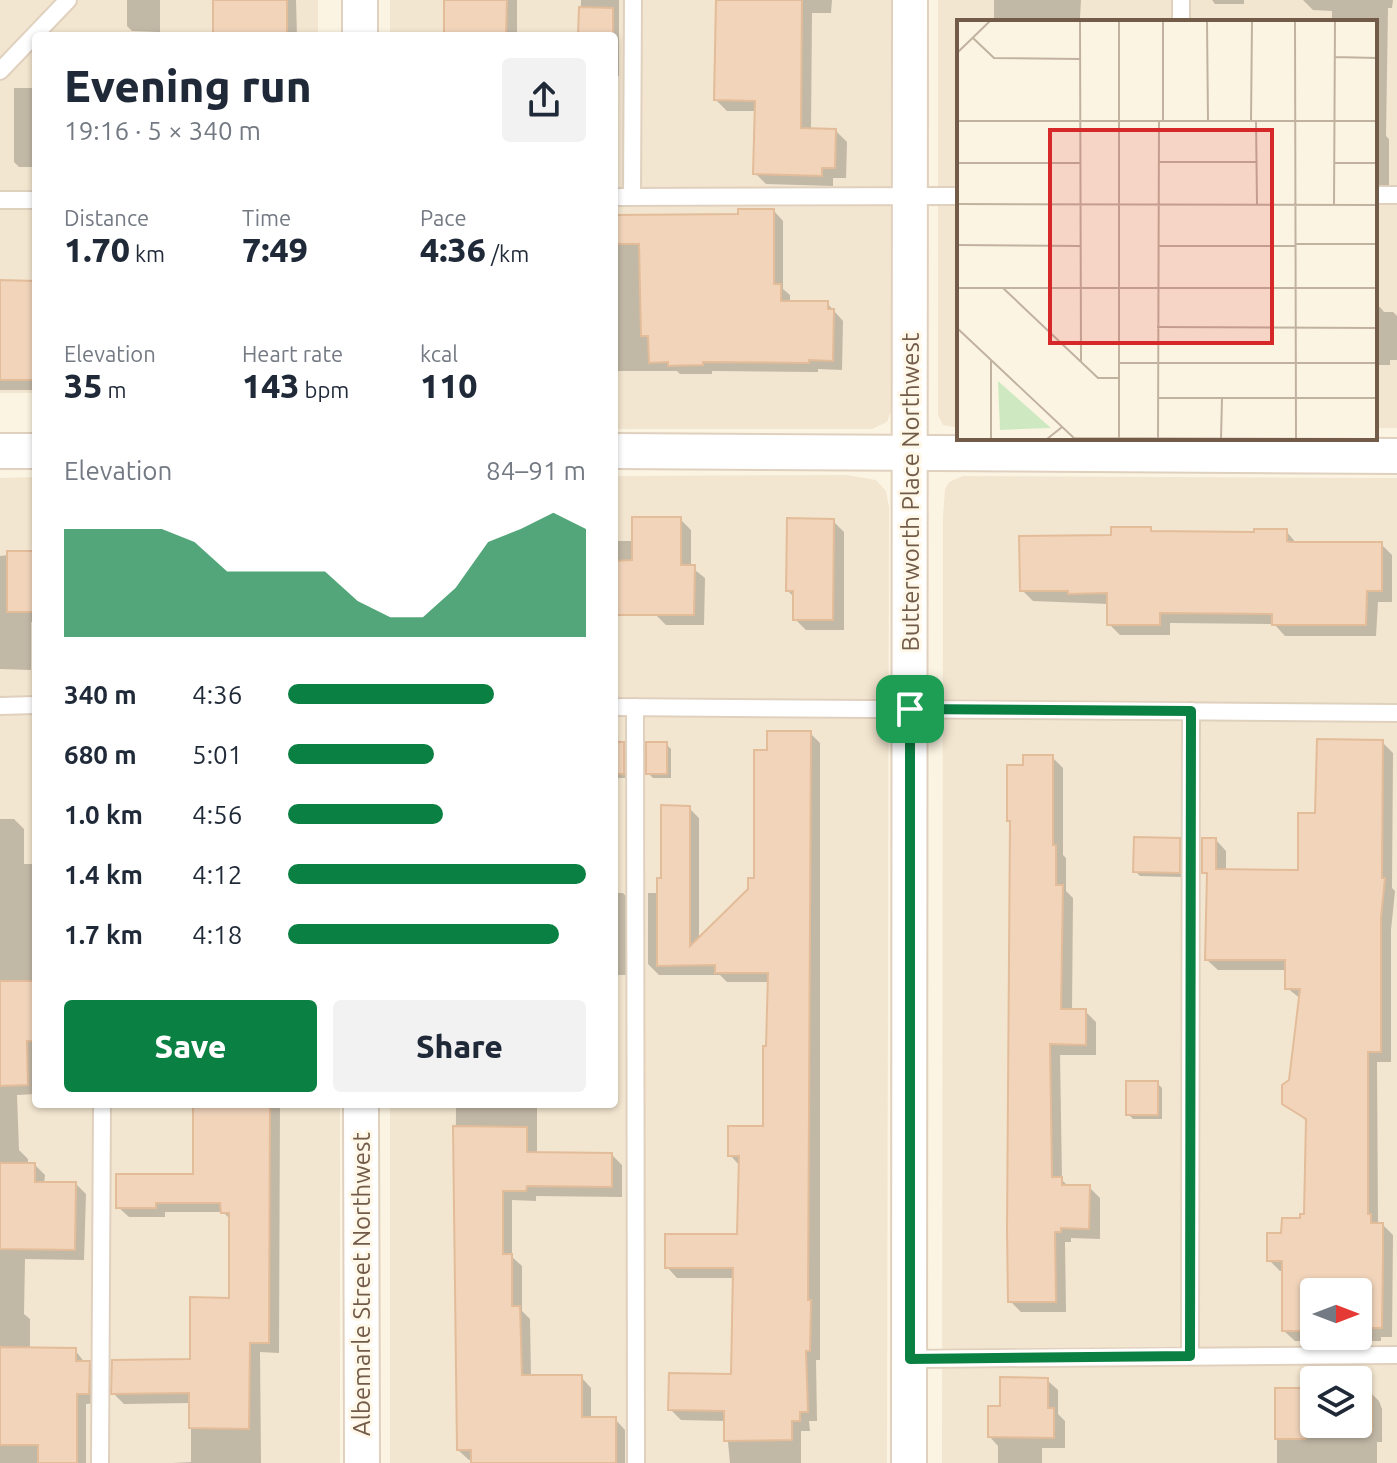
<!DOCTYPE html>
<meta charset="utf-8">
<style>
:root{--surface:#fff;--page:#f2f2f3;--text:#1f2937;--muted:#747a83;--accent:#0b8043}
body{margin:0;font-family:Ubuntu,sans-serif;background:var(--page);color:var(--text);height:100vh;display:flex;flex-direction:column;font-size:30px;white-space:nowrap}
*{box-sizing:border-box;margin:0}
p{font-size:26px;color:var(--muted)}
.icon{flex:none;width:44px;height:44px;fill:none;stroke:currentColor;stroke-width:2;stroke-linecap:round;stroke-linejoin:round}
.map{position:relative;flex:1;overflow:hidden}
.sheet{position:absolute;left:32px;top:32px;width:586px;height:1076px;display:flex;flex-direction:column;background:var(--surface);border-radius:8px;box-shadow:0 2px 6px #0004}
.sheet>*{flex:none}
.needle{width:52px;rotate:90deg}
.tools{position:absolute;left:1300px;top:1278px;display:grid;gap:16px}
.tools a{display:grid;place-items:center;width:72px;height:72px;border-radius:8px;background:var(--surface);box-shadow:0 2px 6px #0004;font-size:40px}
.pin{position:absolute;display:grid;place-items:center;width:68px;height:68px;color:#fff;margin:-34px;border-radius:16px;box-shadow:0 4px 12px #0006}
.round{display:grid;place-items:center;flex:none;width:84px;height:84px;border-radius:8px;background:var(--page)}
.summary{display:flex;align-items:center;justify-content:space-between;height:136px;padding:0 32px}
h1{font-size:44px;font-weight:800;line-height:60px}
.figures{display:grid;grid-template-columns:repeat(3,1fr);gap:12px;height:136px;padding:8px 32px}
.figures div{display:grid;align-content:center}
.figures b{font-size:34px;font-weight:800}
.figures small{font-size:22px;font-weight:400}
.figures p{font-size:22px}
.chart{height:224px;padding:16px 32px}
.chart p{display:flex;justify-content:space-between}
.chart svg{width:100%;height:144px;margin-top:8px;fill:var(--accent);opacity:.7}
.action{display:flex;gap:16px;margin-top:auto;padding:16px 32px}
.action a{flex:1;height:92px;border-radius:8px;background:var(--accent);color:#fff;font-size:32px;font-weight:800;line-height:92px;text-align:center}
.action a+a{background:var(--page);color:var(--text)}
ul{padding:0 32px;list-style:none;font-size:26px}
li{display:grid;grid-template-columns:128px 96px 1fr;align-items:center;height:60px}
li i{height:20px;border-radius:10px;background:var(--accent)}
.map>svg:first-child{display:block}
</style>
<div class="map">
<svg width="1397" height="1463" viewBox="0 0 1397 1463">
<rect width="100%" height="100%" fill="#fcf4e2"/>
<g fill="#f3e6d0" fill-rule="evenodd">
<polygon points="0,0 318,0 318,36 36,36 36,393 0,393"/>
<polygon points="390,0 891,0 891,411 887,422 872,429 614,429 614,36 390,36"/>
<polygon points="938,0 1397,0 1397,428 1375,428 1375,22 959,22 959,428 943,425 938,415"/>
<polygon points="847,475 876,480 886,491 889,507 887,1463 390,1463 390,1104 614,1104 614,476"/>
<path d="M963,476L1397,478V1463H942L943,517L945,489L949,482ZM1314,1292H1358V1336H1314ZM1314,1380H1358V1424H1314Z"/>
<polygon points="36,477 36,1104 340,1104 340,1463 0,1463 0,478"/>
</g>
<g fill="#0003" fill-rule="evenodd">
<polygon points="127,0 160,0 160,32 132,31 127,26"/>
<polygon points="215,0 296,0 297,36 216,36"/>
<rect x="446" y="0" width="71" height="36"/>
<polygon points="581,0 619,0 619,76 614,76 614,36 580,36"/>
<polygon points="716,0 832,0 831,13 812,13 811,130 836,131 847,142 846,178 833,178 833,186 766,184 755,173 757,111 727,111 716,100"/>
<polygon points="994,0 1081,0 1080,18 1064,18 1064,22 994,22"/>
<polygon points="1212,0 1244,0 1244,4 1215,4"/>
<polygon points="1303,0 1393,0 1392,8 1388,8 1386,136 1389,139 1389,185 1375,185 1375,22 1332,22 1332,11 1313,10"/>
<polygon points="14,88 36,88 36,167 19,167 14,162"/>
<polygon points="774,211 783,221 783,289 790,295 790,303 827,303 843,321 842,370 818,369 818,372 712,371 712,374 680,374 677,371 614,371 614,214 617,217 740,215"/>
<polygon points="0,282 36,284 36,390 0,390"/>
<polygon points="1375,307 1380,307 1384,312 1393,312 1397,316 1397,360 1390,360 1390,365 1375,365"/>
<polygon points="680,519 691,530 691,567 705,578 704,625 666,625 655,614 614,602 614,541 634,541"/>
<polygon points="833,521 844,532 844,630 806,630 795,619 795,598 788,591"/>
<polygon points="1150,529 1155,533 1256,534 1286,531 1297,544 1381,544 1392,555 1392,602 1378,602 1376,636 1285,636 1274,624 1170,623 1170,635 1120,635 1109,624 1109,604 1033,601 1022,590 1113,537"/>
<polygon points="36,552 36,622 31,622 31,670 0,669 0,556"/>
<polygon points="614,658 618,662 618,690 614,690"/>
<polygon points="810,733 820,743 820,1360 816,1360 817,1421 809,1421 810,1431 801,1431 801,1463 730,1463 726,1421 681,1420 670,1409 733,1376 734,1278 677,1278 667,1267 739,1236 740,1166 730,1155 765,1128 770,982 727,982 720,975 659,975 648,964 648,893 659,893 689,808 699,818 699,940 750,890 756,880 769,752"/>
<path d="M1382,742L1393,753L1392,888L1395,891L1391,930V1062H1377L1378,1225H1383L1393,1235L1392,1337H1381V1341H1295L1284,1331V1271H1280L1269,1260L1283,1235L1306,1216L1308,1122L1284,1103L1291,1081L1301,999L1287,988V970H1218L1207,960L1209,877L1204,872L1216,840L1226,851V871L1300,872L1317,815ZM1314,1292H1358V1336H1314Z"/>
<polygon points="614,744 623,744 628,749 628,778 614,778"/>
<polygon points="666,744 671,749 671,778 653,778 648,773"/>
<polygon points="1052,757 1063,768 1063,855 1066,858 1066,891 1073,898 1072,1011 1085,1011 1096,1022 1096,1055 1060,1055 1062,1180 1069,1187 1089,1187 1100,1198 1100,1239 1071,1238 1071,1242 1065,1242 1066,1312 1021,1312 1010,1301 1025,767"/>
<polygon points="0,819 14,819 24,829 24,864 36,864 36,1094 17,1095 19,1150 28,1159 28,1165 35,1165 45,1175 44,1184 76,1184 86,1194 84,1260 25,1259 24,1314 30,1319 30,1350 75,1350 85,1363 89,1363 99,1373 99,1403 86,1404 86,1463 0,1463"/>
<polygon points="1179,840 1184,845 1184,877 1140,876 1135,871"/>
<polygon points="614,893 623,893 634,904 634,975 614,975"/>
<polygon points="1157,1083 1162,1088 1162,1119 1133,1119 1128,1114"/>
<polygon points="195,1104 280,1104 279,1353 260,1352 261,1463 173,1463 191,1462 191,1403 124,1404 113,1393 192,1361 231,1300 231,1220 223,1212 165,1212 165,1217 129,1217 118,1207 195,1176"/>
<polygon points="456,1104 537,1104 537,1154 612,1155 622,1165 622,1197 536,1196 536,1201 512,1200 512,1257 522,1266 522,1311 530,1319 531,1377 581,1377 591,1388 591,1419 615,1419 625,1430 625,1463 473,1463 473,1460 469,1460 458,1450 455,1269"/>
<polygon points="1047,1380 1058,1390 1058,1414 1065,1421 1065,1448 1042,1448 1042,1463 998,1463 998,1446 990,1437 1002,1408"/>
<polygon points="1277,1390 1314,1390 1314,1424 1358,1424 1358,1390 1368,1390 1379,1401 1382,1409 1382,1442 1377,1442 1377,1463 1277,1463"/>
</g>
<g fill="#f1d4ba" stroke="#e3bc9a" stroke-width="2">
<polygon points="213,0 287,0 287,34 213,36"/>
<polygon points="444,0 507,0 506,36 444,36"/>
<polygon points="716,0 802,0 801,128 836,129 835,168 822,168 822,176 753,174 755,101 714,100"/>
<polygon points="579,7 613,8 613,36 578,36"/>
<polygon points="738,209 774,209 774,284 781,284 781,301 828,301 828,309 834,309 833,361 809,360 809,363 703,362 703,365 668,366 668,362 649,363 648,336 641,336 639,244 614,244 614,215 738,214"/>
<polygon points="0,280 35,281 34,380 0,380"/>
<polygon points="632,517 681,517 681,565 695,565 694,615 614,615 614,561 632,560"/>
<polygon points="787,518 834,519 833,620 793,620 793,591 786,591"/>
<polygon points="1111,527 1151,527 1151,531 1254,532 1254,529 1287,529 1287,541 1290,542 1382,542 1382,591 1367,591 1366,625 1272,625 1272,614 1160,613 1160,625 1107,625 1107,593 1068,594 1068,591 1020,591 1019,536 1111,535"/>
<rect x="7" y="551" width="29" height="61"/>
<polygon points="767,731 811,731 808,1300 811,1300 810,1351 806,1351 808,1412 800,1412 800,1421 792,1421 792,1440 724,1441 724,1411 668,1410 669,1373 731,1374 733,1268 665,1268 665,1234 737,1234 739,1156 728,1156 728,1126 763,1126 763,1046 766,1046 768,973 715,973 715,965 657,966 657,878 661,878 661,805 690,806 690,946 748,889 748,878 754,878 754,750 767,750"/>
<polygon points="1317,739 1383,740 1382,878 1385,878 1381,918 1381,1052 1368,1052 1368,1214 1371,1214 1371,1223 1383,1223 1383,1256 1382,1328 1371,1328 1371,1331 1358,1331 1358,1292 1314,1292 1314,1331 1282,1331 1282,1261 1267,1261 1267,1233 1281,1233 1282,1218 1300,1218 1300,1214 1304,1214 1306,1119 1282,1104 1282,1085 1289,1080 1300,989 1285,989 1285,960 1205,960 1207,873 1202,873 1202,838 1216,838 1216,869 1298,870 1298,813 1315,813"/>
<rect x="614" y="742" width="10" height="32"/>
<rect x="646" y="742" width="21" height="32"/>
<polygon points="1023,755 1053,755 1053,845 1056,845 1056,885 1063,885 1061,1009 1086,1009 1086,1045 1050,1044 1052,1177 1062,1177 1062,1185 1090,1185 1089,1229 1061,1228 1061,1232 1055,1232 1056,1302 1008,1302 1007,1230 1010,821 1007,821 1007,765 1023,765"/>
<polygon points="1134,837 1180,838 1180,873 1133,872"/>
<polygon points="0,981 36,981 36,1041 27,1041 28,1085 0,1086"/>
<rect x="1126" y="1081" width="32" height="34"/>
<polygon points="193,1104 270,1104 269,1343 250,1343 249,1429 189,1428 189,1393 111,1394 112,1360 190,1359 190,1297 229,1298 229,1213 221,1213 220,1203 156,1203 156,1208 116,1208 116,1174 193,1174"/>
<polygon points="453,1126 527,1127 527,1152 612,1153 612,1187 527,1186 526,1191 503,1191 503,1254 512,1254 512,1306 520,1306 522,1375 582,1375 582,1417 616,1417 616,1463 471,1463 471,1450 457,1450"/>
<polygon points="0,1163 35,1163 35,1182 76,1182 75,1250 0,1249"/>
<polygon points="0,1347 76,1348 76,1361 90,1361 89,1394 77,1394 77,1463 38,1463 38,1445 0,1445"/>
<polygon points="1000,1377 1048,1378 1048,1408 1054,1408 1054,1438 988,1437 988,1406 1000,1406"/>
<polygon points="1275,1388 1314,1388 1314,1424 1358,1424 1358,1388 1369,1388 1369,1396 1372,1396 1372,1432 1305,1432 1305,1439 1275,1439"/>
</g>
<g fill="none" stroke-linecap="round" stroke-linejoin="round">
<g stroke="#e0d0be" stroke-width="20">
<g id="service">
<polyline points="1181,22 1181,0"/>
<polyline points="0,71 68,0"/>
<polyline points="1375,195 1397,195"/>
<polyline points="614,197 959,196"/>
<polyline points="632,197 633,0"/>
<polyline points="0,200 36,200"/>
<polyline points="0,706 36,705"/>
<polyline points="614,707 1397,713"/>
<polyline points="635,707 636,1463"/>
<polyline points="1190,1356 1191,711"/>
<polyline points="910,1359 1397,1355"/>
<polyline points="100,1463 102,1104"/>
</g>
</g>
<g stroke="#e0d0be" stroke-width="38">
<g id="minor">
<polyline points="360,36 360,0"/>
<polyline points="0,451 36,451"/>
<polyline points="614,451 1397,456"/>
<polyline points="361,1104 362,1463"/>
<polyline points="909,1463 910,0"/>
</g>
</g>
<use href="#service" stroke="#fff" stroke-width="16"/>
<use href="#minor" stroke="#fff" stroke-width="34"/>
</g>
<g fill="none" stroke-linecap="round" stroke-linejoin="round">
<g stroke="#fff" stroke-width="16">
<polygon id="route" points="910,709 1191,711 1190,1356 910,1359"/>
</g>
<use href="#route" stroke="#0b8043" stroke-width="10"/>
</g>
<g text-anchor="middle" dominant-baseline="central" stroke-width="6" stroke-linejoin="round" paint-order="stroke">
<g font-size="24" fill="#725b49" stroke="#fff7e7">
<text transform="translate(910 492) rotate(-90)">Butterworth Place Northwest</text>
<text transform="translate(361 1284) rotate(-90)">Albemarle Street Northwest</text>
</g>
</g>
<g transform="translate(957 20)">
<rect width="420" height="420" fill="#fcf4e2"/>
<path d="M41,361L94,408L43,410Z" fill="#cee9c1"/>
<path fill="none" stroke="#c1b2a0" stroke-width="2" d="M123,1L124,341M250,1L251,101M338,1L339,419M16,18L37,38L123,39M0,33L33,1M378,37L420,38M0,101H420M206,101V1M294,101L295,1M299,101L300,184M201,142H299M0,143H123M377,143H420M0,184L420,185M377,185L378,1M338,224H420M0,225L123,226M201,226H338M0,268H420M46,268L141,358H162M200,307L420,308M0,308L118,419M162,343H420M202,378H420M117,418L420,419M0,419H90L105,407M34,419V340M162,419V1M201,419L202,101M264,419L265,378"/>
<path fill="#d62828" fill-opacity="0.15" stroke="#d62828" stroke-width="4" d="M93,110H315V323H93Z"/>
<rect width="420" height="420" fill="none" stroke="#725b49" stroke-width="4"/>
</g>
</svg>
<div class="tools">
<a><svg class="needle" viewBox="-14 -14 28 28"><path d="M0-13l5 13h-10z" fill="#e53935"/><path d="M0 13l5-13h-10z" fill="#747a83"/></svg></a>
<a><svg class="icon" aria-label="layers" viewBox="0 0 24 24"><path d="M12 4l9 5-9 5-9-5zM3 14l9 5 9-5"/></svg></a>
</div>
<div class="pin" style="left:910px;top:709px;background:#1e9e55"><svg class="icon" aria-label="arrive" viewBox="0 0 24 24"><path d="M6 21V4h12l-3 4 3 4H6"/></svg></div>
<section class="sheet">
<div class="summary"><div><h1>Evening run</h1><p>19:16 · 5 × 340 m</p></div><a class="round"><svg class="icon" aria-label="share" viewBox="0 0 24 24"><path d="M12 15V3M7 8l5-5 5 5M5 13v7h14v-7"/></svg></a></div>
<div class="figures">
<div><p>Distance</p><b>1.70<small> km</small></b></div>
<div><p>Time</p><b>7:49</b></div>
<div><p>Pace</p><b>4:36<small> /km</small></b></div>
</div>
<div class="figures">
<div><p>Elevation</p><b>35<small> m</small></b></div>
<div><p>Heart rate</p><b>143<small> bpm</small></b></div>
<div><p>kcal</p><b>110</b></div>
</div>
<div class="chart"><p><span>Elevation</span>84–91 m</p>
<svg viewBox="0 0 160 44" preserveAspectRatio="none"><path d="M0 44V11L10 11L20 11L30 11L40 15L50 24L60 24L70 24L80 24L90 33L100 38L110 38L120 29L130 15L140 11L150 6L160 11V44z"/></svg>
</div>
<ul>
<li><b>340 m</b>4:36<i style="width:69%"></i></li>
<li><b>680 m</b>5:01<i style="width:49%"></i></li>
<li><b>1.0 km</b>4:56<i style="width:52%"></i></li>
<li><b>1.4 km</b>4:12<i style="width:100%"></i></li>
<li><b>1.7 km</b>4:18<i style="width:91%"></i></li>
</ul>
<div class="action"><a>Save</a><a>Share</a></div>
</section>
</div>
